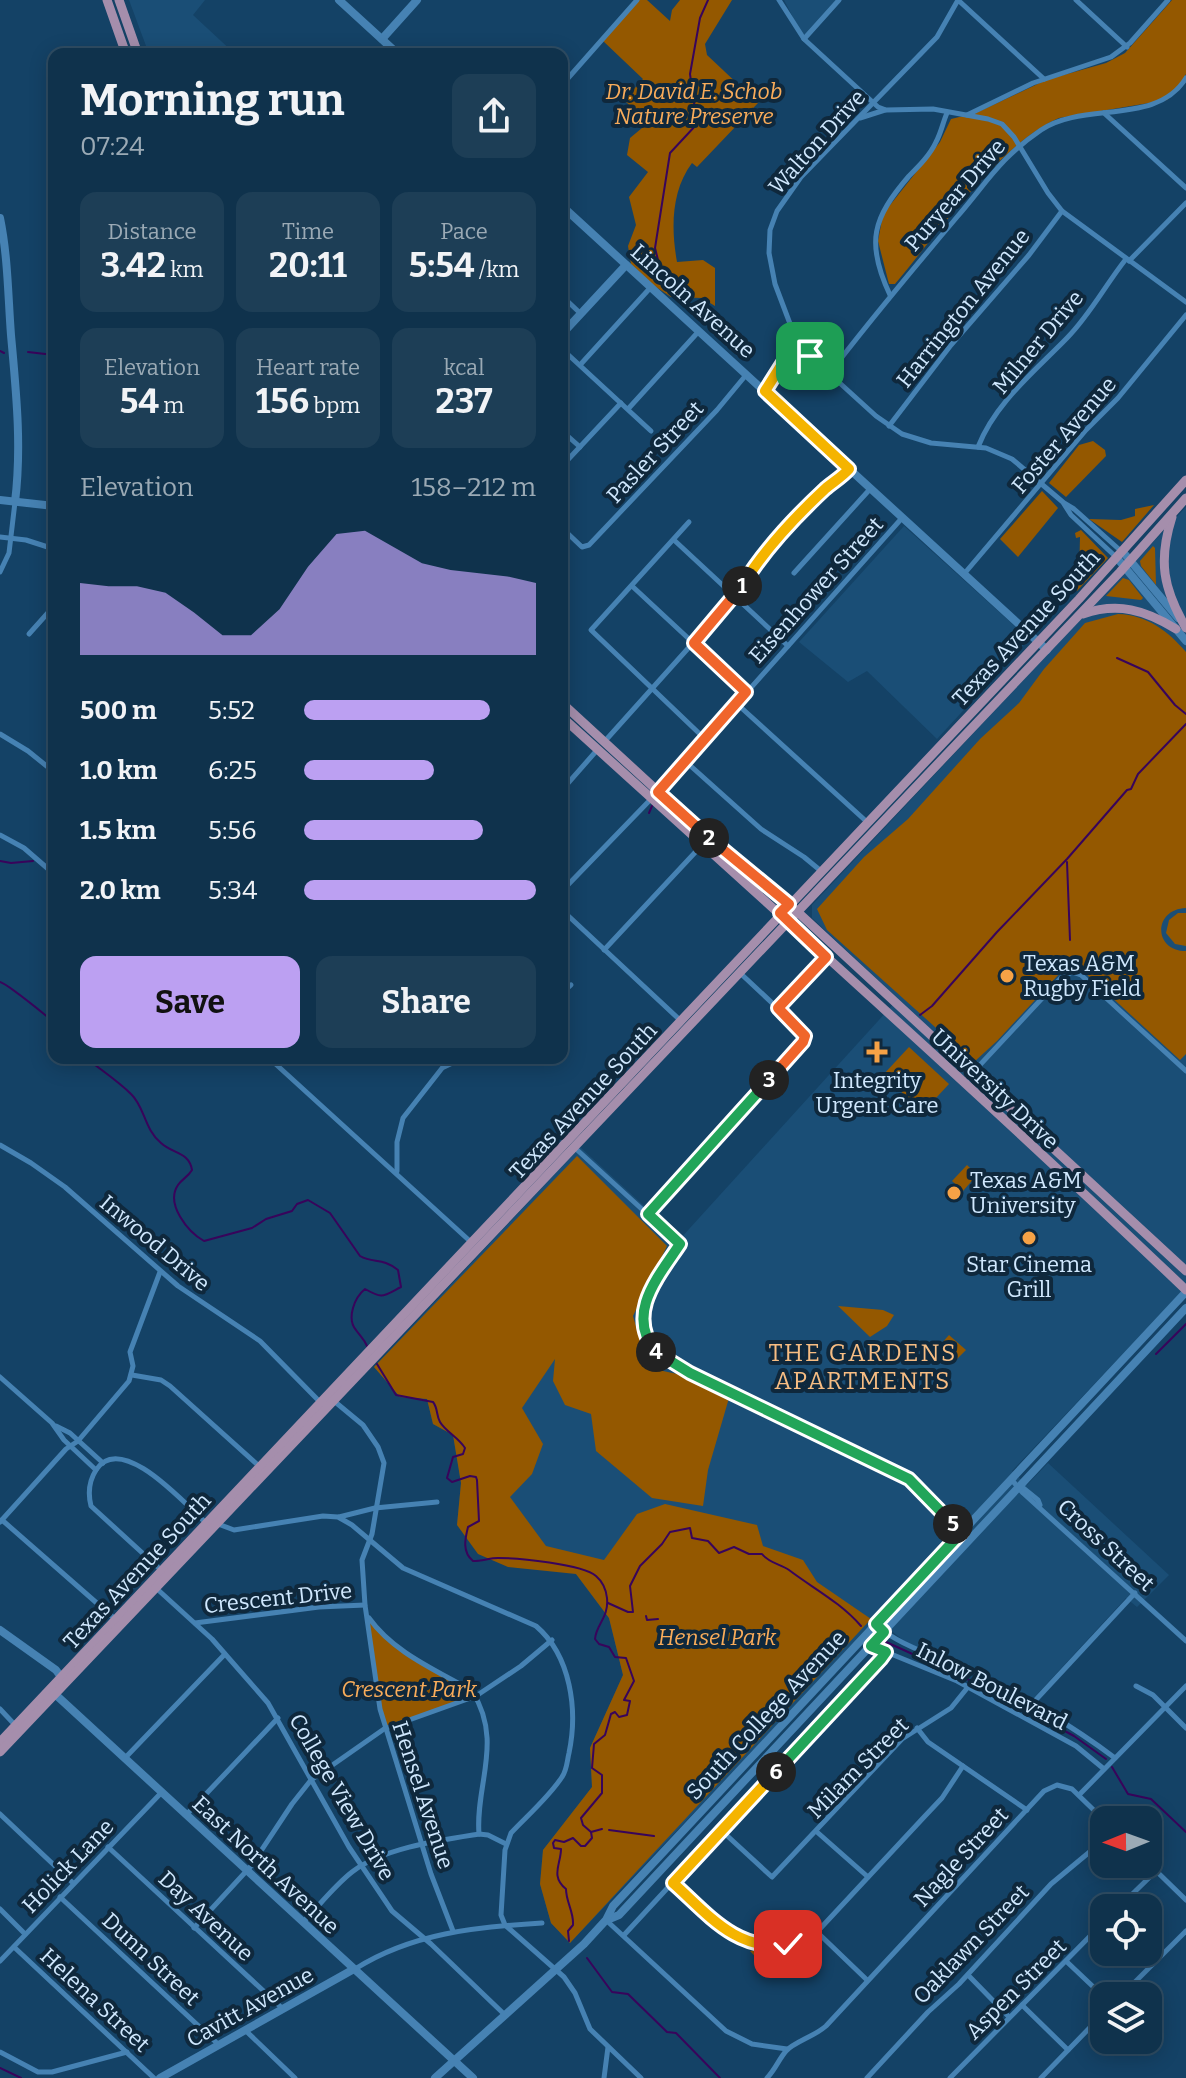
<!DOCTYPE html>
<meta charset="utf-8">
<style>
:root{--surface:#0f324c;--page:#1d3e56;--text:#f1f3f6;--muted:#9baab5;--line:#2f4d64;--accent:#bca0f2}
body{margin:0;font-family:Bitter,serif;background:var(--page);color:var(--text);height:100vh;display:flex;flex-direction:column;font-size:30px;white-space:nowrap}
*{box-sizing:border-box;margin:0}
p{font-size:26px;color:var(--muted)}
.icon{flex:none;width:44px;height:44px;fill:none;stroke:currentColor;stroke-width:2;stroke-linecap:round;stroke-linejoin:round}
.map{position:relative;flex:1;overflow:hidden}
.panel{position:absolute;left:48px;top:48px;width:520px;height:1016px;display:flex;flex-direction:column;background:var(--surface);border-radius:16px;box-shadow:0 4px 20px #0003,0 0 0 2px var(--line)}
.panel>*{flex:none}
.needle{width:52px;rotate:269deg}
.buttons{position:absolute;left:1090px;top:1806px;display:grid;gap:16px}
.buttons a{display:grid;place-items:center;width:72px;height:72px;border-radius:16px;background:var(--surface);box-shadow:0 4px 20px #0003,0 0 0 2px var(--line);font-size:40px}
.pin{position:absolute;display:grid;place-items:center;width:68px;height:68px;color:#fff;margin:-34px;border-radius:16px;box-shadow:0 4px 12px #0006}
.km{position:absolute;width:40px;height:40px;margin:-20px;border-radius:50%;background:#222;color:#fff;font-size:22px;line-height:40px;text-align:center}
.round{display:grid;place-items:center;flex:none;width:84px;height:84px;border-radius:16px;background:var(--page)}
.headline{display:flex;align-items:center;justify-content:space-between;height:136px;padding:0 32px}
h1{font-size:44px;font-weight:700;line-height:60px}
.stats{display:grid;grid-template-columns:repeat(3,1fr);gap:12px;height:136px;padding:8px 32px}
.stats div{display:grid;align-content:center;border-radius:16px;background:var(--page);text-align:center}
.stats b{font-size:34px;font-weight:700}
.stats small{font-size:22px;font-weight:400}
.stats p{font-size:22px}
.chart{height:224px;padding:16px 32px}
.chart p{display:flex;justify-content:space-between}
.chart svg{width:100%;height:144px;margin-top:8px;fill:var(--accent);opacity:.7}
.cta{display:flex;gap:16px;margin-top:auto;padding:16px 32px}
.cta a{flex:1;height:92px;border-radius:16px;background:var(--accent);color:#111;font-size:32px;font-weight:700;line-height:92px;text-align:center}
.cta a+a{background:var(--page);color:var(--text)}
ul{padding:0 32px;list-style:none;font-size:26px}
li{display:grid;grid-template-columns:128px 96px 1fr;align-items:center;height:60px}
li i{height:20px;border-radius:10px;background:var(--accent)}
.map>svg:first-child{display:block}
</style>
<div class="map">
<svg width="1186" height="2078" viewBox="0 0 1186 2078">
<rect width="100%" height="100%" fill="#144266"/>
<g fill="#1a4e76">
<polygon points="129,0 205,0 193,15 235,54 149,54"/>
<polygon points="784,0 839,0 804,39"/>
<polygon points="1186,507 1186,1287 1012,1471 1027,1485 1048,1463 1169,1575 1137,1607 1126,1598 1030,1702 907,1643 877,1620 570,1943 551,1923 540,1884 543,1850 592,1787 590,1748 623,1675 609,1618 576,1574 516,1546 457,1525 461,1483 453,1435 433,1424 427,1399 400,1397 374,1367 580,1147 680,1239 898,999 812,918 812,905"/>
<polygon points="904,526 1029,639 937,739 867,671 848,682 799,642"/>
</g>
<g fill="#945800">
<path d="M637,0H647L670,21L672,10L680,0H732L705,44L707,55L758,103L697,167L692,163C671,191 671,229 677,262L703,260L715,268V306L702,298L671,297L650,283L631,264L628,246L636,225L629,197L648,172L627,155L630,138L648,123L624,100L643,79L602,40Z"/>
<path d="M1172,0H1186V74L1178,89L1167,100L1059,118C999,144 938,233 895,284H889L878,241L883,214L940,142L951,119L976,113L1046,80L1106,63L1125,53Z"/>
<polygon points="1093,441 1105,450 1106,456 1066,497 1049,483 1079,445"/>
<polygon points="1042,491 1058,508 1018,557 1000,539"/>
<polygon points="1154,505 1122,542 1089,519 1121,520 1135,516 1135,509"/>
<polygon points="1081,530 1108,558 1077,591 1073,587 1075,578 1079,578 1080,537 1076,538 1075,533"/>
<polygon points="1153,546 1155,548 1156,585 1141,566 1140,561"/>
<polygon points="1123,578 1129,580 1143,598 1141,600 1106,596"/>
<path d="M1118,614C1147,615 1168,631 1186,652V908C1153,909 1153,951 1186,951V1054L1180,1060L1083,971L1071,968L1061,972L997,1041L974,1062L827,930L817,909L864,857L908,819L980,739L1019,703L1044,669L1085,623Z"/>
<polygon points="1178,913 1186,913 1186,946 1175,944 1166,933 1169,920"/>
<polygon points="909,1047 949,1084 923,1112 883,1075"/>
<polygon points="577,1156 667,1246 633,1316 642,1347 663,1371 682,1375 729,1398 708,1470 703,1506 652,1498 596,1451 591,1414 565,1405 553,1381 555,1359 522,1408 543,1444 532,1474 510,1497 546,1546 604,1560 637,1514 665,1504 757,1525 763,1546 803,1560 817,1582 871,1619 570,1943 551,1923 540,1884 543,1850 592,1787 590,1748 623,1675 609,1618 576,1574 508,1567 478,1554 457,1525 461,1483 453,1435 433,1424 427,1399 400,1397 374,1367"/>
<polygon points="967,1165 977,1175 963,1191 952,1181"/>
<polygon points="838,1306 883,1310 894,1315 887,1326 870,1337"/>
<polygon points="949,1335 966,1350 957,1359 941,1344"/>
<polygon points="368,1616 387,1639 476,1696 384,1729"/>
<polygon points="797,1948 799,1951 785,1966 774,1971 765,1967 750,1951"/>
</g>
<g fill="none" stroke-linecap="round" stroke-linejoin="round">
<g stroke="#38045b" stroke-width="2">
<polyline points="658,260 655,248 670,153 697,124 690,74 700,18 708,0"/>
<polyline points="0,351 4,353"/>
<polyline points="28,352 54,355"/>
<polyline points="1117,658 1148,672 1175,705 1186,714"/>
<polyline points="649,813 652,806"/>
<polyline points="0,861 11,863 33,861"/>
<polyline points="47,861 54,863"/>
<polyline points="1067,862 1070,940"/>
<path d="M0,982C8,984 45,1015 54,1022"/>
<polyline points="920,1015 932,1006 997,932 1067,859 1127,790 1131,789 1138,774 1186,724"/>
<path d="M86,1058C101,1070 118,1081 131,1094C145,1107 144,1129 161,1143C173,1154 189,1152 192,1170C188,1177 182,1179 178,1185C165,1204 188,1232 204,1241L252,1228L266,1219L292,1211L297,1204L308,1200L330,1213L360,1256C374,1264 382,1257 398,1270L401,1287C382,1297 383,1299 365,1289C355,1297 346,1318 356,1330C360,1336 364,1339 367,1346"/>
<polyline points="1156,1354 1186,1324"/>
<path d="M377,1364L396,1395L433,1402C438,1408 436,1415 440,1422C446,1432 458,1437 465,1448L463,1454L453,1457L447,1478L452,1482L470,1476L476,1477L477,1480L479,1521L468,1527C465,1539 462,1552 473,1561C482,1561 490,1558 498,1558C518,1558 582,1564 596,1576C603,1582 606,1589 607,1598C609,1618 596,1624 595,1639L599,1644L609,1647L615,1657L626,1658L634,1681L624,1700L630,1701L627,1715L619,1717L615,1712L611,1714L605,1735L594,1744L592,1768L602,1775V1793L581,1818L583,1825L591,1832L592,1838L585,1846H581L573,1838L564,1842L555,1840L553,1843L554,1848L561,1849C561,1864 550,1876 566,1889C566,1902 574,1912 573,1925L568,1931L569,1941"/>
<path d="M608,1603L628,1612H633L630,1586L640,1566L662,1544L670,1532L690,1528L692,1538L708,1541L719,1553L734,1547L749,1554H762C769,1563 780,1564 789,1570C814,1589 840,1602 861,1626"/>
<polyline points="646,1616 647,1620 658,1619"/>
<polyline points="884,1641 978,1684 1074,1736 1106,1759"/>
<polyline points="1112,1767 1128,1794 1151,1799 1186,1832"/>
<polyline points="609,1830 654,1836"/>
<polyline points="591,1832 602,1829"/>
<polyline points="587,1958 612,1992 628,1994 667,2032 676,2033 720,2078"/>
<polyline points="0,2068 21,2078"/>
</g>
<g stroke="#4682b3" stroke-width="5">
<polyline points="779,0 804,39 878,107 886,110 933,109 988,119 1002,124 1014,137 1048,193 1062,211 1186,302"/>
<polyline points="1076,0 1127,47"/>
<polyline points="804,39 839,0"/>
<polyline points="1044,79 958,0 937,37 801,177 777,211 770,230 769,253 775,284 792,329 810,356 876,416 902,434 931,443 986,448 1012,459 1064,503 1074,509 1122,552"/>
<polyline points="562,85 637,0"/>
<polyline points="1104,113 1186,188"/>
<polyline points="967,115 1033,83 1111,57 1130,43 1168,0"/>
<polyline points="860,118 885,110"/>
<polyline points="1129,261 1186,203"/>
<path d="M890,295C865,242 873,218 909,176C919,166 930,155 936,142C941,133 943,122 947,113"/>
<polyline points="562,296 580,313"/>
<polyline points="562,349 651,431"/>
<polyline points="580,365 651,287"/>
<path d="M829,374C870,320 913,269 957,217C988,181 1000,158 1041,130C1084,101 1157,126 1186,78"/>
<polyline points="765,391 784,361 801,345"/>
<polyline points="628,409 699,331"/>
<polyline points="889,426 951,345 1029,255 1062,211"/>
<polyline points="562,431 580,447"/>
<path d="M978,447C995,403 1035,371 1067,338C1090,315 1106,284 1126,259"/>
<polyline points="562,466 621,403"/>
<polyline points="1064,504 1071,515 1116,557"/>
<polyline points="689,522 591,630 704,738"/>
<polyline points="562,528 582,547 589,545 717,410 746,375"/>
<polyline points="0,537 26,540 54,549"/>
<polyline points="674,540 788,646"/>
<polyline points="0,572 9,553 15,502"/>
<polyline points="794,573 871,488"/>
<polyline points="964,574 1086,430 1118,398 1186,315"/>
<polyline points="632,586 746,692"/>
<polyline points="29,634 54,606"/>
<polyline points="736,703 867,822"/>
<polyline points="0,734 28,751 54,772"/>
<polyline points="605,741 735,596 754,567 826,488 848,469"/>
<polyline points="685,761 761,829 804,857 821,871"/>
<polyline points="562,790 598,749"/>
<polyline points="659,791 902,518"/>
<polyline points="0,835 24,848 54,874"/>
<polyline points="562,891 651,799"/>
<polyline points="562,910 681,1021"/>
<polyline points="604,950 702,845"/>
<polyline points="562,993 571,985"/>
<polyline points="778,1008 826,957"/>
<polyline points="269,1058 472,1243"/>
<polyline points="444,1067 463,1058"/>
<polyline points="964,1082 1061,978 1072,972 1081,975 1186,1071"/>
<polyline points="0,1145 31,1163 65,1187 178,1286 260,1341 320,1402"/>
<path d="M575,1148L680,1244L642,1308C638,1344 662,1359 690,1373L909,1479L964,1534"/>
<polyline points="397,1171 397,1142 403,1118 450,1058"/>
<polyline points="648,1214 805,1039 802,1031 739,972"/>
<polyline points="132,1375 161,1380 170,1386 259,1466"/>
<polyline points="0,1377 52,1423 64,1440 96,1470"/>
<polyline points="334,1401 363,1425 378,1447 384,1463 372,1534 362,1560 365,1605 380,1709 431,1874 453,1931"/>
<polyline points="56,1426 70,1433 103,1463"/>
<polyline points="1011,1479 1023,1493 1186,1641"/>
<polyline points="1022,1487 1038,1500 1040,1505"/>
<polyline points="339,1517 375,1508 437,1502"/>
<polyline points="2,1520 115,1619"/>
<polyline points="0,1522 66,1449 78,1441 129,1381 133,1366 130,1352 160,1272"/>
<path d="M218,1524L234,1530L323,1516L338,1517L352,1525L403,1568L536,1626C571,1656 578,1710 569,1753C567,1761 567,1770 562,1777C549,1797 528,1815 511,1833L505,1850L501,1915L505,1925L564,1977L575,1993L590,2029L641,2078"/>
<path d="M161,1570L91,1506C88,1494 89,1481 96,1470C121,1431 185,1504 206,1523"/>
<polyline points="156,1588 212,1639 268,1703 349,1847 392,1911 431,1944 505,2015"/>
<path d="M369,1618C394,1653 436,1670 472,1691C504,1741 475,1785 479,1834"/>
<polyline points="195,1623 319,1607 365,1605"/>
<path d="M882,1630C907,1648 937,1657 966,1669C1013,1690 1074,1727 1115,1758"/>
<polyline points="869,1645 957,1681 1076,1746 1104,1769"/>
<polyline points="1136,1686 1153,1695 1186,1728"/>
<polyline points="1031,1705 1135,1593"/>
<polyline points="0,1709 15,1725"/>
<polyline points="917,1728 928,1742 1027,1810"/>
<polyline points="125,1758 225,1654"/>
<polyline points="1079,1795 1186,1686"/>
<polyline points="0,1814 73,1883"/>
<polyline points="187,1814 278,1718"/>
<polyline points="722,1831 772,1877 902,1739 951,1708 968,1687"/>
<polyline points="817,1832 868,1877"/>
<polyline points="108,1847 283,2009"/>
<polyline points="1148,1863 1186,1900"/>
<path d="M673,1883C715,1921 755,1972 817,1932L925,1816L942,1798L963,1766"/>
<polyline points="60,1897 219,2045"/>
<polyline points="1118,1908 1156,1871"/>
<polyline points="0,1909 25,1934"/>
<polyline points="607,1921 726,2031 752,2044 787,2049"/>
<path d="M303,1922C319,1906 334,1886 352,1872C383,1848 441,1840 479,1834L488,1835L506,1844"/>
<polyline points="194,1928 251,1866 292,1804 311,1780 384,1729 476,1696 521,1666 552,1640"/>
<polyline points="817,1932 867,1980"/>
<polyline points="624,1935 886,1652"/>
<polyline points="14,1947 154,2078"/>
<polyline points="1148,1951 1156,1960"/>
<polyline points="0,1961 161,1793"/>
<polyline points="1066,1961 1104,1997"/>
<path d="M355,1969C412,1933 476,1927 542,1923"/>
<polyline points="968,1975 1009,2017"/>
<polyline points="1121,1996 1186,1931"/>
<polyline points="1022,2005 1068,2050"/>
<polyline points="245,2030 295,2078"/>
<polyline points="0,2052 38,2072 52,2072 127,2052"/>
<polyline points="604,2078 608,2047"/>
<path d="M767,2078C775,2070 779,2059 786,2051C794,2042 815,2036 826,2026L1044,1791L1057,1785L1072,1789L1104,1820"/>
<polyline points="867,2078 928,2012 959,1984 1051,1884 1104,1840"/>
<polyline points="950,2078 1104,1922"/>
<polyline points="1041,2078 1104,2013"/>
</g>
<g stroke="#4682b3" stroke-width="8">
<polyline points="339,0 398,54"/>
<polyline points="382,39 417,0"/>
<polyline points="562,206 1047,650"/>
<path d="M0,218C8,257 8,296 11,335C16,391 22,446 15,502"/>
<polyline points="562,334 626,265"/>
<polyline points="0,500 54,506"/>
<polyline points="1123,552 1178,618"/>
<polyline points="1117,558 1186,641"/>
<polyline points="0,1630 56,1670 61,1677 56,1695 473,2078"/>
<polyline points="607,1920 619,1915 1186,1308"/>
<polyline points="160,2078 354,1969"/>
<polyline points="435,2078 584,1944 606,1920 613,1906 1186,1292"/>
</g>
<g stroke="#a58eac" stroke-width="9">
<polyline points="107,0 126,54"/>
<polyline points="119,0 138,54"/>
<path d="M1172,517C1158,561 1163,588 1186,628"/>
<path d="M1083,614C1118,602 1145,610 1176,629"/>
<polyline points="562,703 712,841 789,904 1186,1271"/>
<path d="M562,717C771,907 982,1095 1186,1290"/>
<polyline points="0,1742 1079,599 1186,480"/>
<polyline points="0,1752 1120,572 1186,498"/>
</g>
</g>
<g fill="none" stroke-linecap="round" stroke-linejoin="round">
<g stroke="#fff" stroke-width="16">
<path id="split-1" d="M742,586C763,551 795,517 825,489C833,482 842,477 849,469L765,391L784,361L801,345L810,356"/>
</g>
<g stroke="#fff" stroke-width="16">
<polyline id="split-2" points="709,838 658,792 746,692 694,643 742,586"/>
</g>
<g stroke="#fff" stroke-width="16">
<polyline id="split-3" points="709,838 789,904 780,913 826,957 778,1008 805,1036 803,1042 769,1080"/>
</g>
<g stroke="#fff" stroke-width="16">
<path id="split-4" d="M656,1352C625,1314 658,1277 680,1244L648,1214L769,1080"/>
</g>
<g stroke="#fff" stroke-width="16">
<polyline id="split-5" points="656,1352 690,1373 909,1479 953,1524"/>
</g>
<g stroke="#fff" stroke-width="16">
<polyline id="split-6" points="776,1772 881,1659 886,1652 871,1646 884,1632 876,1624 962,1532 953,1524"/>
</g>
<g stroke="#fff" stroke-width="16">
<path id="split-7" d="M776,1772L673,1883C707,1913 737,1953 788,1944"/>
</g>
<use href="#split-1" stroke="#f5b400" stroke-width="10"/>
<use href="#split-2" stroke="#f0652b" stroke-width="10"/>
<use href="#split-3" stroke="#f0652b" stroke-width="10"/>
<use href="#split-4" stroke="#22a559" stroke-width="10"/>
<use href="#split-5" stroke="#22a559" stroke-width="10"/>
<use href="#split-6" stroke="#22a559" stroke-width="10"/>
<use href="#split-7" stroke="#f5b400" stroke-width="10"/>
</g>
<g fill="#f6a246" stroke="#0f283c" stroke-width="3">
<circle cx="1007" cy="976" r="8"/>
<path d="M873 1040h8v8h8v8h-8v8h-8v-8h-8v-8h8z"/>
<circle cx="954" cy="1193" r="8"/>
<circle cx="1029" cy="1238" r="8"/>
</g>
<g text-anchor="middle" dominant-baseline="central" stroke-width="8" stroke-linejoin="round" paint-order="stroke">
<g font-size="22" font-style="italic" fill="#f9ac5a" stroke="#0f283c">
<text x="694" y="91">Dr. David E. Schob<tspan x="694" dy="25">Nature Preserve</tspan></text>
<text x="717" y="1637">Hensel Park</text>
<text x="409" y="1689">Crescent Park</text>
</g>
<g font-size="22" fill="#d0e8fe" stroke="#0f283c">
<text transform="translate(817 142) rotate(-48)">Walton Drive</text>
<text transform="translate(955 195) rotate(-49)">Puryear Drive</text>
<text transform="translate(693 301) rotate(42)">Lincoln Avenue</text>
<text transform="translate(963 308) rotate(-51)">Harrington Avenue</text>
<text transform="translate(1038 342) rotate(-50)">Milner Drive</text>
<text transform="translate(1064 435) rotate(-49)">Foster Avenue</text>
<text transform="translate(655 452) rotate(-47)">Pasler Street</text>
<text transform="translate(816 590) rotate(-48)">Eisenhower Street</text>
<text transform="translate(1026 628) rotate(-47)">Texas Avenue South</text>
<text transform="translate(995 1089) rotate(43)">University Drive</text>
<text transform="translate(583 1101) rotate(-47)">Texas Avenue South</text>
<text transform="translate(155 1243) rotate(40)">Inwood Drive</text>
<text transform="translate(1106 1545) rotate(43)">Cross Street</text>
<text transform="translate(137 1571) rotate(-47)">Texas Avenue South</text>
<text transform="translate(278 1598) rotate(-6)">Crescent Drive</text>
<text transform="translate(992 1686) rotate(27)">Inlow Boulevard</text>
<text transform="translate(766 1715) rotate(-47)">South College Avenue</text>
<text transform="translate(858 1768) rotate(-45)">Milam Street</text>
<text transform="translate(423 1795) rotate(72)">Hensel Avenue</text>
<text transform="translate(342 1797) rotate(60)">College View Drive</text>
<text transform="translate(961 1857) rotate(-47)">Nagle Street</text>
<text transform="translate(266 1865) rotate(43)">East North Avenue</text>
<text transform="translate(68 1866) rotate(-46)">Holick Lane</text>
<text transform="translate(206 1916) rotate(43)">Day Avenue</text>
<text transform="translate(971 1944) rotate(-46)">Oaklawn Street</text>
<text transform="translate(151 1959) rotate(43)">Dunn Street</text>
<text transform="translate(1016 1989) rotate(-45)">Aspen Street</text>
<text transform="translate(95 2000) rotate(43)">Helena Street</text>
<text transform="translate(250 2007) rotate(-29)">Cavitt Avenue</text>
</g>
<g font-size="22" fill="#d0e8fe" stroke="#0f283c" text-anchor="start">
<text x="1023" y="963">Texas A&amp;M<tspan x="1023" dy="25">Rugby Field</tspan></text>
<text x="877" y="1080" text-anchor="middle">Integrity<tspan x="877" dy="25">Urgent Care</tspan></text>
<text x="970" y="1180">Texas A&amp;M<tspan x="970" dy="25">University</tspan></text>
<text x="1029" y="1264" text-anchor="middle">Star Cinema<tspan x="1029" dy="25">Grill</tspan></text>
</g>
<g font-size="24" letter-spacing="2" fill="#f7bd83" stroke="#0f283c">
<text x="863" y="1353">THE GARDENS<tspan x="863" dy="28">APARTMENTS</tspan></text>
</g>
</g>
</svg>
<div class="buttons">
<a><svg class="needle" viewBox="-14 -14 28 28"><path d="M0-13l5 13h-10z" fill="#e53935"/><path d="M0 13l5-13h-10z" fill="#9baab5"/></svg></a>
<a><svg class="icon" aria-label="locate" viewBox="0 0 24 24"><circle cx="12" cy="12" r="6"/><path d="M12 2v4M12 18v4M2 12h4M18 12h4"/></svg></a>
<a><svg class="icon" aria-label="layers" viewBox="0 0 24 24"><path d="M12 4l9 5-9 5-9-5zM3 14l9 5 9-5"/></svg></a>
</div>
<div class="pin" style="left:810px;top:356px;background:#1e9e55"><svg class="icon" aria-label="arrive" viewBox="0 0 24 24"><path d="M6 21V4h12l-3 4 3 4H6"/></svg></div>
<div class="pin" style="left:788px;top:1944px;background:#d93025"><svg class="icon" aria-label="check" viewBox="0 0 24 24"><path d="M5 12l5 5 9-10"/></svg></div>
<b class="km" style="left:742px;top:586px">1</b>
<b class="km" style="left:709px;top:838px">2</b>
<b class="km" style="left:769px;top:1080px">3</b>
<b class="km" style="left:656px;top:1352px">4</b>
<b class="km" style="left:953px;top:1524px">5</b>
<b class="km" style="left:776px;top:1772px">6</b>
<section class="panel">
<div class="headline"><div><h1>Morning run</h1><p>07:24</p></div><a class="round"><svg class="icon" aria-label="share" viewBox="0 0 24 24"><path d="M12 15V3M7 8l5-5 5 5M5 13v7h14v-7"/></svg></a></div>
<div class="stats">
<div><p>Distance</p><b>3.42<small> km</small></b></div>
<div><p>Time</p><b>20:11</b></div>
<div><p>Pace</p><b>5:54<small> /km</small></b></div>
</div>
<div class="stats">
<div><p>Elevation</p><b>54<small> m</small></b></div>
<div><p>Heart rate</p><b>156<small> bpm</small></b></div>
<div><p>kcal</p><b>237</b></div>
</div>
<div class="chart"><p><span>Elevation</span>158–212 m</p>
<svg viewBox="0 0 160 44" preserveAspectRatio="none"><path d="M0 44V22L10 23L20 23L30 25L40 31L50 38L60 38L70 30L80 17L90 7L100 6L110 11L120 16L130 18L140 19L150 20L160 22V44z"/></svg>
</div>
<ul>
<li><b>500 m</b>5:52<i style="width:80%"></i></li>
<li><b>1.0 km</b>6:25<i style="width:56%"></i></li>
<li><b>1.5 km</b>5:56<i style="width:77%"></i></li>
<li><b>2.0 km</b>5:34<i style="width:100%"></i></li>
</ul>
<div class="cta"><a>Save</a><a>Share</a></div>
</section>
</div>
